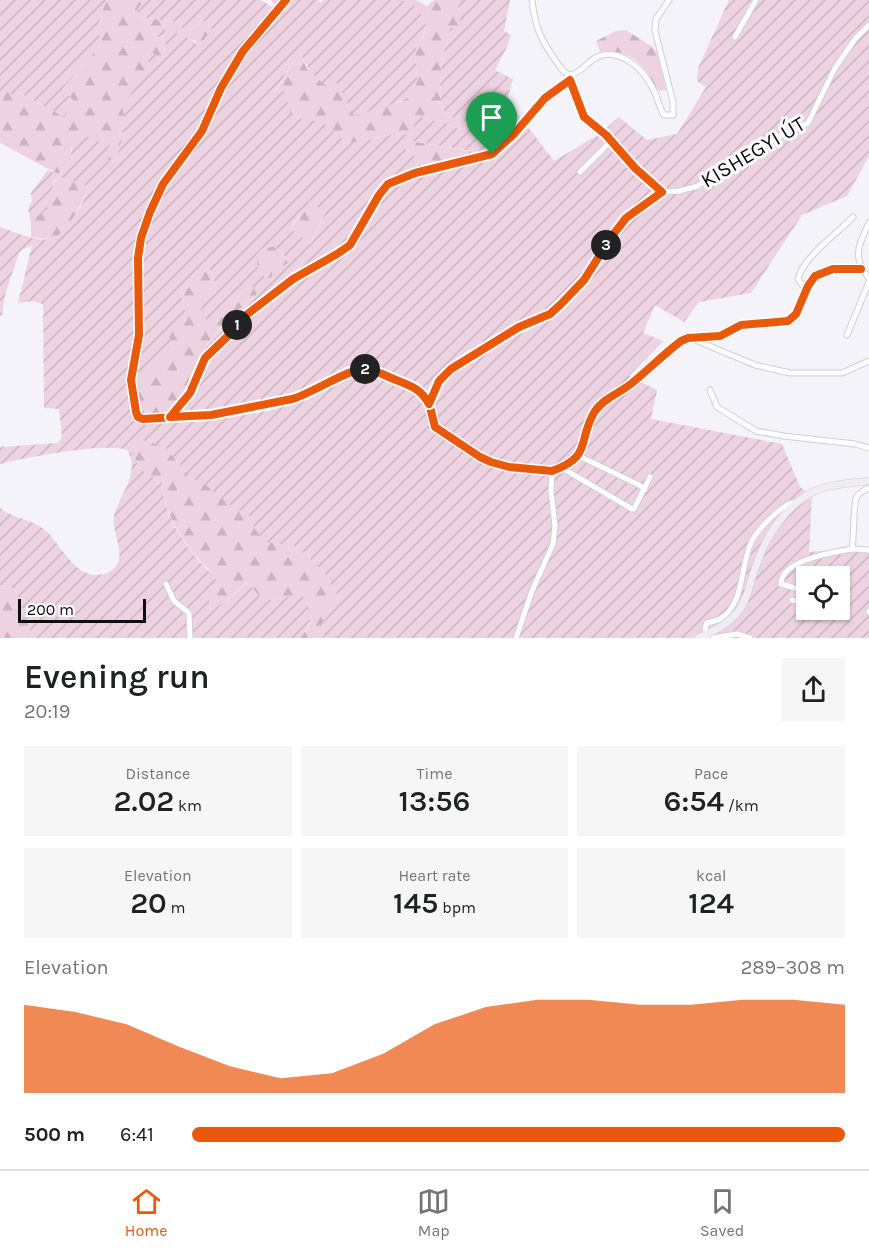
<!DOCTYPE html>
<meta charset="utf-8">
<style>
:root{--surface:#fff;--page:#f6f6f6;--text:#202124;--muted:#757577;--line:#e0e0e0;--accent:#ea580c}
body{margin:0;font-family:Karla,sans-serif;background:var(--page);color:var(--text);height:100vh;display:flex;flex-direction:column;font-size:22px;white-space:nowrap}
*{box-sizing:border-box;margin:0}
p{font-size:20px;color:var(--muted)}
.icon{flex:none;width:33px;height:33px;fill:none;stroke:currentColor;stroke-width:2;stroke-linecap:round;stroke-linejoin:round}
.map{position:relative;height:638px;overflow:hidden}
.panel{display:flex;flex-direction:column;background:var(--surface);flex:1}
.panel>*{flex:none}
.tools{position:absolute;left:796px;top:566px;display:grid;gap:12px}
.tools a{display:grid;place-items:center;width:54px;height:54px;border-radius:0px;background:var(--surface);box-shadow:0 2px 4px #0004;font-size:30px}
.scale{position:absolute;left:18px;bottom:15px;width:128px;box-sizing:border-box;padding-left:6px;border:3px solid #0e0d13;border-top:0;font-size:16px;line-height:21px;white-space:nowrap;color:#0e0d13;-webkit-text-stroke:4px #fff;paint-order:stroke}
.pin{position:absolute;display:grid;place-items:center;width:51px;height:51px;color:#fff;margin:-62px -26px;border-radius:50% 50% 50% 0;rotate:-45deg;box-shadow:0 0 6px #0007}
.pin .icon{rotate:45deg}
.km{position:absolute;width:30px;height:30px;margin:-15px;border-radius:50%;background:#222;color:#fff;font-size:16px;line-height:30px;text-align:center}
.round{display:grid;place-items:center;flex:none;width:63px;height:63px;border-radius:0px;background:var(--page)}
.summary{display:flex;align-items:center;justify-content:space-between;height:102px;padding:0 24px}
h1{font-size:33px;font-weight:600;line-height:45px}
.stats{display:grid;grid-template-columns:repeat(3,1fr);gap:9px;height:102px;padding:6px 24px}
.stats div{display:grid;align-content:center;border-radius:0px;background:var(--page);text-align:center}
.stats b{font-size:30px;font-weight:600}
.stats small{font-size:16px;font-weight:400}
.stats p{font-size:16px}
.chart{height:168px;padding:12px 24px}
.chart p{display:flex;justify-content:space-between}
.chart svg{width:100%;height:108px;margin-top:6px;fill:var(--accent);opacity:.7}
ul{padding:0 24px;list-style:none;font-size:20px}
li{display:grid;grid-template-columns:96px 72px 1fr;align-items:center;height:45px}
li i{height:15px;border-radius:8px;background:var(--accent)}
.menu{display:flex;justify-content:space-around;align-items:center;height:84px;border-top:2px solid var(--line);background:var(--surface);font-size:16px;color:var(--muted)}
.menu a{display:grid;justify-items:center;gap:3px}
.menu .active{color:var(--accent)}
.map>svg:first-child{display:block}
</style>
<div class="map">
<svg width="869" height="638" viewBox="0 0 869 638">
<defs>
<pattern id="forest-firs" width="22" height="20" patternUnits="userSpaceOnUse" patternTransform="scale(1.5)"><rect width="22" height="20" fill="#edd3e1"/><path d="M5 1l3.5 6h-7zM16 11l3.5 6h-7z" fill="#cab4c0"/></pattern>
<pattern id="garden-furrows" width="10" height="10" patternUnits="userSpaceOnUse" patternTransform="scale(1.5)"><rect width="10" height="10" fill="#edd3e1"/><path d="M-1 1l2-2M0 10L10 0M9 11l2-2" fill="none" stroke="#cab4c0"/></pattern>
</defs>
<rect width="100%" height="100%" fill="#f3f3f9"/>
<g fill="url(#forest-firs)">
<path d="M107,0H144L137,11L140,17L176,22L188,33L202,20L213,29L199,47L196,41L176,34L154,33L166,44L161,62L153,53L148,60L149,68L137,86L119,131L124,133L115,162L71,147C72,160 68,167 58,174L0,143V104L5,90L18,92L63,116L62,89L101,44C97,27 99,16 107,0Z"/>
<path d="M402,0H416L427,6L434,0H455L460,11V29L451,27C444,42 435,96 444,110C448,118 456,118 464,118L465,130L451,127L444,120L431,121L417,115L418,135L395,134L356,142H343C329,126 311,119 291,119L286,91H276C285,78 289,64 300,52L307,69L334,79L378,107L401,102L417,80L415,51L425,32L408,4Z"/>
<path d="M626,30L651,46L657,52L666,90L659,91C653,85 651,77 646,71C634,56 618,49 600,52L596,41L616,31Z"/>
<polygon points="515,125 522,131 496,160 486,163 466,160 422,169 414,155 405,147 405,140 468,151 490,151"/>
<path d="M59,177L88,186C85,199 68,233 54,238C47,240 38,238 31,237V223C40,216 46,205 50,194C53,187 53,182 59,177Z"/>
<polygon points="309,200 325,213 311,244 291,229"/>
<polygon points="273,246 285,256 288,263 271,278 264,278 258,267 255,255 260,250"/>
<path d="M204,262L208,264L215,283L205,299L234,303L243,290L254,287L257,294C245,306 226,319 216,333C211,340 204,348 200,356C187,377 178,432 141,409C130,373 149,368 174,348L165,332L186,316L180,291L191,281Z"/>
<path d="M134,438L164,446L191,478L207,485L230,505L253,518L282,543L296,546L325,573L338,598L331,612L322,623L323,638H300L309,625L302,595L263,601L247,582L225,602L212,611L209,600L210,571C186,547 164,517 162,482C139,471 139,468 128,445Z"/>
<polygon points="0,585 15,589 33,638 0,638"/>
</g>
<g fill="url(#garden-furrows)" fill-rule="evenodd">
<path d="M0,0H107C99,16 97,27 101,44L62,89L74,101L64,117L18,92L15,96L5,91L0,104Z"/>
<path d="M144,0H261L272,7L274,4L271,0H318L321,3L323,0H402L408,4L414,2L416,10L426,19L425,32L415,51L417,80L414,95C395,105 374,109 354,116L335,80L328,87C314,77 307,68 300,52C289,64 285,77 276,90L286,91L291,119H305L323,123L343,141L356,142L395,134L418,135L414,126L417,115L431,121L444,120L451,127L465,130L464,119C456,118 448,118 444,110C435,96 444,42 451,27L460,29V11L455,0H510L504,31L511,35L507,47L495,70L513,79L507,100L554,161L601,133L619,117L647,140L677,134L706,87L697,81L698,68L729,0H869V156L847,196L802,215L751,293L699,302L684,322L655,305L643,333L663,341L629,376L657,390L651,419L782,444L800,487L812,496L809,552L869,547V638H323L322,623L331,612L338,598L325,573L296,546L266,542L254,528L253,518L230,505L207,486L191,478L164,446L134,438L128,445C139,468 139,471 162,482C163,508 176,532 192,552C201,565 211,571 220,586L209,600L211,610L225,602L248,582L263,601L302,595C312,614 313,621 300,638H33L15,589L0,585V508C13,519 32,519 45,530C61,544 76,582 104,574C110,573 115,568 118,563C124,545 108,528 116,509C123,491 140,470 127,450C106,442 24,458 0,464V447L58,443L62,437L59,409L44,408L43,304L33,301L18,303L32,246L23,249L19,253L5,295L2,316H0V227C15,232 45,247 59,235C64,231 67,224 71,220C80,209 85,199 88,186L59,177L54,181L47,209L31,223L28,209L32,201L31,193L48,170L58,174C75,162 68,153 76,137L86,136L111,146L108,160L115,162L124,133L119,131L124,116L122,107L149,68L148,60L153,53L161,62L166,44L154,33V28C165,28 194,38 199,46L212,29L202,20L188,33L176,22L140,17L137,11ZM515,125L522,131L496,160L486,163L466,160L422,169L414,155L405,148V140L483,153L490,151ZM309,200L325,213L311,244L291,229C296,220 297,214 307,211ZM273,246L285,256L288,263L282,268L274,269L271,278H265L258,267L256,255L260,250ZM204,262L208,264L215,283L205,299L200,314L211,324L234,303L243,290L254,287L257,294C237,313 214,331 200,356C190,373 185,407 163,414C155,417 147,413 141,409C131,374 150,368 174,348L166,332L186,316L180,291L191,281ZM807,576H840V609H807Z"/>
</g>
<g fill="none" stroke-linecap="round" stroke-linejoin="round">
<g stroke="#d0cfd6" stroke-width="7">
<g id="minor">
<polyline points="286,0 243,51 221,88 202,131 163,184 150,212 141,238 138,258 139,335 131,380 136,412 138,417 143,419 211,415 269,405 305,395 349,372 361,368 376,371 416,388 429,403"/>
<path d="M532,0C535,32 545,47 564,72L570,75"/>
<polyline points="735,37 756,0"/>
<polyline points="570,75 575,97 588,122 606,135 635,168 656,188 662,192 679,191 698,186 738,156 808,123 835,68 855,39 869,25"/>
<path d="M570,75C581,73 587,62 597,57C618,47 642,68 651,85C657,94 658,106 664,115H673V102L655,31L656,19L669,0"/>
<polyline points="580,172 605,147 610,139"/>
<path d="M662,192L626,218L612,236L584,280L550,314L507,334L459,363L445,374L435,388L429,403L435,427L480,457L491,462L509,467L552,471C593,457 577,440 595,411C604,398 620,393 632,383C649,369 664,354 681,341L688,338L720,336L741,325L788,321L796,314L808,286L815,276L833,269H861"/>
<path d="M869,223C858,245 852,259 869,278"/>
<path d="M806,290L798,279C803,257 837,234 853,217"/>
<polyline points="847,335 869,282"/>
<polyline points="695,340 755,365 790,373 842,373 869,361"/>
<polyline points="710,390 717,407 756,431 784,436 855,444 869,448"/>
<polyline points="170,417 190,393 205,358 232,332 241,319 293,279 337,254 350,245 379,195 388,184 415,173 492,154 514,134 545,98 570,80"/>
<polyline points="579,456 639,485 645,489"/>
<polyline points="562,468 632,509 634,509 650,477"/>
<path d="M869,488C865,490 860,492 857,496C853,501 854,540 852,549L869,550"/>
<polyline points="166,584 174,601 189,613 190,638"/>
<path d="M792,600L801,602L805,594L802,590L781,584C780,560 835,552 852,549"/>
<polyline points="869,612 869,611"/>
<polyline points="516,638 532,591 553,544 555,526 551,491 552,471"/>
<path d="M707,638L705,628L707,623C711,622 716,621 720,619C745,604 740,566 751,543C756,532 765,523 774,515C781,509 788,502 798,502"/>
<polyline points="713,638 737,634 750,638"/>
</g>
</g>
<g stroke="#d0cfd2" stroke-width="8">
<path id="major" d="M698,638C712,632 727,625 737,613C748,600 750,581 756,566C765,538 786,504 815,491C831,484 851,483 869,481"/>
</g>
<use href="#minor" stroke="#fdfdfe" stroke-width="5"/>
<use href="#major" stroke="#f1ebf3" stroke-width="7"/>
<g stroke="#fff" stroke-width="11">
<g id="cycleway">
<polyline points="286,0 243,51 221,88 202,131 163,184 150,212 141,238 138,258 139,335 131,380 136,412 138,417 143,419 211,415 269,405 305,395 349,372 361,368 376,371 416,388 429,403"/>
<path d="M662,192L626,218L612,236L584,280L550,314L507,334L459,363L445,374L435,388L429,403L435,427L480,457L491,462L509,467L552,471C593,457 577,440 595,411C604,398 620,393 632,383C649,369 664,354 681,341L688,338L720,336L741,325L788,321L796,314L808,286L815,276L833,269H861"/>
</g>
</g>
<use href="#cycleway" stroke="#e8590c" stroke-width="8"/>
</g>
<g fill="none" stroke-linecap="round" stroke-linejoin="round">
<g stroke="#fff" stroke-width="12">
<path id="route" d="M570,80L584,117L606,135L635,168L662,192L626,218L612,236L584,280L561,304L550,314L519,327L451,369L439,381L429,404C421,389 411,386 396,380C386,376 376,370 365,369C351,367 311,394 292,399L211,415L170,417L190,393L205,358L232,332L241,319L293,279L337,254L350,245L379,195L388,184L415,173L492,154L514,134L545,98Z"/>
</g>
<use href="#route" stroke="#ea580c" stroke-width="8"/>
</g>
<g text-anchor="middle" dominant-baseline="central" stroke-width="6" stroke-linejoin="round" paint-order="stroke">
<g font-size="21" fill="#0e0d13" stroke="#fff">
<text transform="translate(753 152) rotate(-31)">KISHEGYI ÚT</text>
</g>
</g>
</svg>
<div class="tools">
<a><svg class="icon" aria-label="locate" viewBox="0 0 24 24"><circle cx="12" cy="12" r="6"/><path d="M12 2v4M12 18v4M2 12h4M18 12h4"/></svg></a>
</div>
<div class="scale">200 m</div>
<div class="pin" style="left:492px;top:154px;background:#1e9e55"><svg class="icon" aria-label="arrive" viewBox="0 0 24 24"><path d="M6 21V4h12l-3 4 3 4H6"/></svg></div>
<b class="km" style="left:237px;top:325px">1</b>
<b class="km" style="left:365px;top:369px">2</b>
<b class="km" style="left:606px;top:245px">3</b>
</div>
<section class="panel">
<div class="summary"><div><h1>Evening run</h1><p>20:19</p></div><a class="round"><svg class="icon" aria-label="share" viewBox="0 0 24 24"><path d="M12 15V3M7 8l5-5 5 5M5 13v7h14v-7"/></svg></a></div>
<div class="stats">
<div><p>Distance</p><b>2.02<small> km</small></b></div>
<div><p>Time</p><b>13:56</b></div>
<div><p>Pace</p><b>6:54<small> /km</small></b></div>
</div>
<div class="stats">
<div><p>Elevation</p><b>20<small> m</small></b></div>
<div><p>Heart rate</p><b>145<small> bpm</small></b></div>
<div><p>kcal</p><b>124</b></div>
</div>
<div class="chart"><p><span>Elevation</span>289–308 m</p>
<svg viewBox="0 0 160 44" preserveAspectRatio="none"><path d="M0 44V8L10 11L20 16L30 25L40 33L50 38L60 36L70 28L80 16L90 9L100 6L110 6L120 8L130 8L140 6L150 6L160 8V44z"/></svg>
</div>
<ul>
<li><b>500 m</b>6:41<i style="width:100%"></i></li>
</ul>
</section>
<nav class="menu">
<a class="active"><svg class="icon" aria-label="home" viewBox="0 0 24 24"><path d="M3 11l9-7 9 7M6 9v11h12V9"/></svg>Home</a>
<a><svg class="icon" aria-label="map" viewBox="0 0 24 24"><path d="M3 6l6-2 6 2 6-2v14l-6 2-6-2-6 2zM9 4v14M15 6v14"/></svg>Map</a>
<a><svg class="icon" aria-label="saved" viewBox="0 0 24 24"><path d="M7 4h10v16l-5-4-5 4z"/></svg>Saved</a>
</nav>
